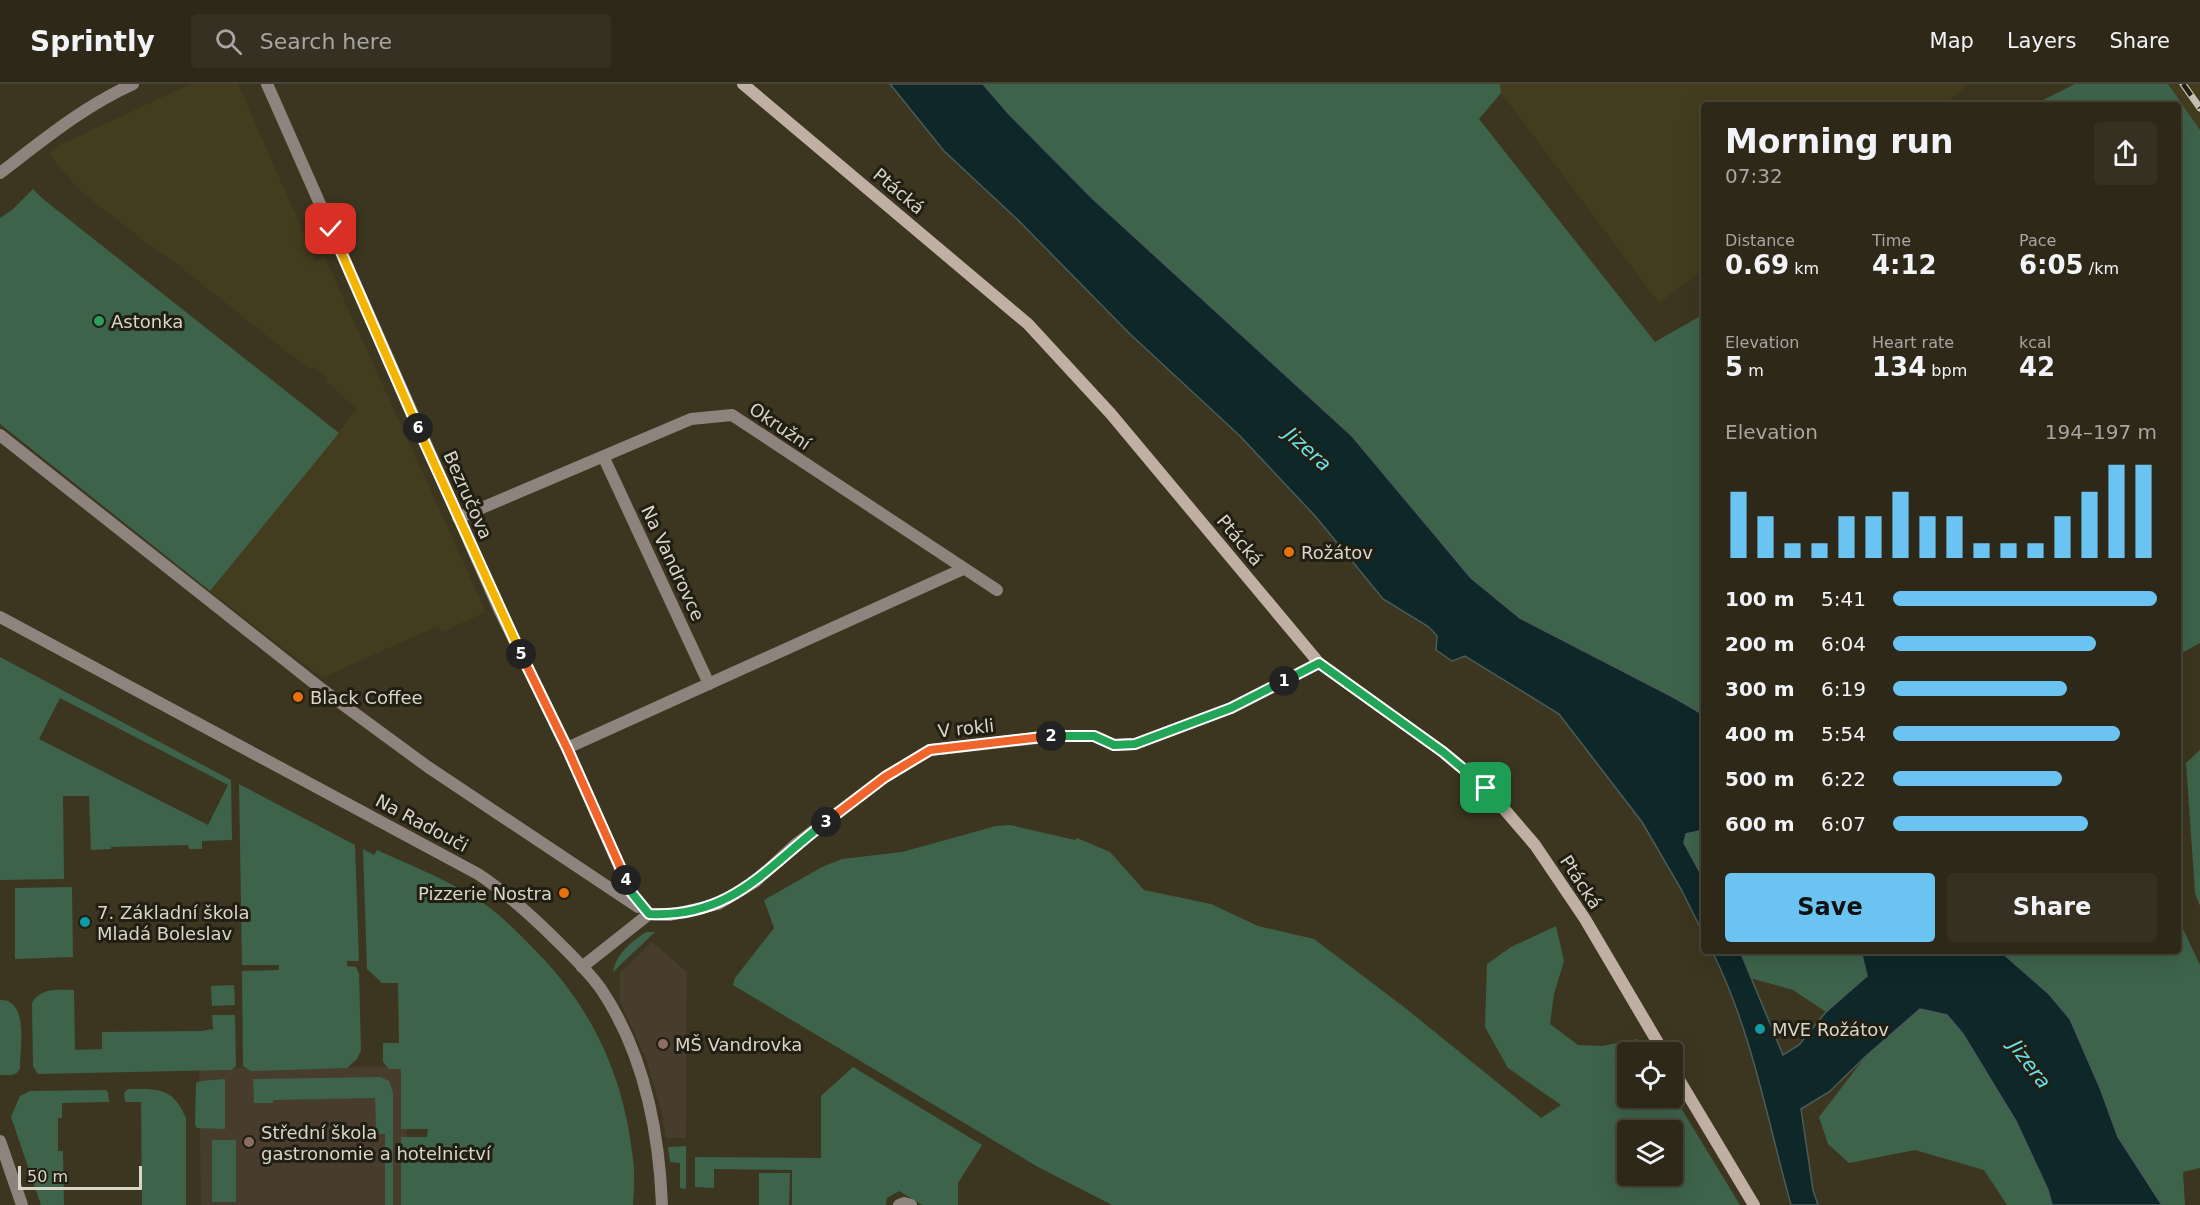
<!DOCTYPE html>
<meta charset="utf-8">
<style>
:root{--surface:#2d2818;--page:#353021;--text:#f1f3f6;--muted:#a7a6a2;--line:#484437;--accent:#6bc3f2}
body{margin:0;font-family:"DejaVu Sans",sans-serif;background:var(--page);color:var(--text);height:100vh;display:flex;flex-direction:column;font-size:22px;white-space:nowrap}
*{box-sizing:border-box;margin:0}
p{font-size:20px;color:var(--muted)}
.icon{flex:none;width:33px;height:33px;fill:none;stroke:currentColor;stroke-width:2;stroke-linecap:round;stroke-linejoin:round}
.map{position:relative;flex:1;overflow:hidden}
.side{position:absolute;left:1701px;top:18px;width:480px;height:852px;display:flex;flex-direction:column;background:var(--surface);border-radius:6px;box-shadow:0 6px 24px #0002,0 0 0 2px var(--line)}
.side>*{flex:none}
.controls{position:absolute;left:1617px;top:958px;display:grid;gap:12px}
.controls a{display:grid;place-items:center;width:66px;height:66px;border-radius:6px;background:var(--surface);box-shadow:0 6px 24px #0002,0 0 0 2px var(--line);font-size:30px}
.scale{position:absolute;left:18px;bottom:15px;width:124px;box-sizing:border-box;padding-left:6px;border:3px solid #d9d6c8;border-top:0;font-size:16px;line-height:21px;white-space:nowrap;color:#d9d6c8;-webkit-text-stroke:4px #211e14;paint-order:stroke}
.pin{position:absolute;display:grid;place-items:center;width:51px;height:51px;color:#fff;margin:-26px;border-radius:12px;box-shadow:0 3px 9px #0006}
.km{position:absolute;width:30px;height:30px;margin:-15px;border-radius:50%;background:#222;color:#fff;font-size:16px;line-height:30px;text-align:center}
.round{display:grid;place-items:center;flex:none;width:63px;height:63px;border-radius:6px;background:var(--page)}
.headline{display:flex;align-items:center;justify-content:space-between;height:102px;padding:0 24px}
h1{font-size:33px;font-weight:800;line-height:45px}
.figures{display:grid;grid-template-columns:repeat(3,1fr);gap:9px;height:102px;padding:6px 24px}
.figures div{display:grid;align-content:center}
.figures b{font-size:26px;font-weight:800}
.figures small{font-size:16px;font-weight:400}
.figures p{font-size:16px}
.chart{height:168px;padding:12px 24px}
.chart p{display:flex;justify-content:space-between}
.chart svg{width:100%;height:108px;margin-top:6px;stroke:var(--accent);stroke-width:6}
.cta{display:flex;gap:12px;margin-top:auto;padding:12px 24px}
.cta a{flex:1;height:69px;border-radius:6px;background:var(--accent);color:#111;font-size:24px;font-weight:800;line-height:69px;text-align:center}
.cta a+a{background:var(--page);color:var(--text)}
ul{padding:0 24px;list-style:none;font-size:20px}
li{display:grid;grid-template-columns:96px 72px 1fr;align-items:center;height:45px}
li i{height:15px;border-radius:8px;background:var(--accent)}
header{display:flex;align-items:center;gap:36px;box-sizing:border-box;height:84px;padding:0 30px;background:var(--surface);border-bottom:2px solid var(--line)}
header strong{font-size:28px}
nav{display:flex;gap:33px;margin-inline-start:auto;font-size:21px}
.search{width:420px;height:54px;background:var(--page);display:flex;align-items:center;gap:15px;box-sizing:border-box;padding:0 21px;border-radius:6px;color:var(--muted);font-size:22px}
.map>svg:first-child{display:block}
</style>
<header>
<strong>Sprintly</strong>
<div class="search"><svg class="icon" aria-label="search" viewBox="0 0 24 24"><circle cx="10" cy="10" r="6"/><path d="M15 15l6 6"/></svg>Search here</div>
<nav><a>Map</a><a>Layers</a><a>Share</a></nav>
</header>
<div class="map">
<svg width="2200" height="1121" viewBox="0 0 2200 1121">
<rect width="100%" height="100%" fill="#3c3620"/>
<g fill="#443c1f">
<polygon points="190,0 238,0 316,177 325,174 486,528 442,548 438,542 322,594 210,507 357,325 325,297 327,293 313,283 310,286 163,169 161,170 80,107 49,70 60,61"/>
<polygon points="1500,0 1969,0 1943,21 1704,21 1704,185 1659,219 1501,9"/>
<polygon points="2168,0 2198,0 2200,2 2200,46"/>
</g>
<g fill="#483c2d">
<polygon points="652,858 687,888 686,1054 666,1054 662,1029 646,974 620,918 620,889"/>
<polygon points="406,982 408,1121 201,1121 199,985"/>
</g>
<g fill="#3d634a" fill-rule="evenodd">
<polygon points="983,0 1500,0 1501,9 1479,35 1655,258 1704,230 1704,631 1675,614 1519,534 1471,494 1352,352 1093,115 1008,29"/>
<polygon points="2075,0 2168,0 2200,46 2200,559 2178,571 2178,21 2033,21"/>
<polygon points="33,105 43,115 339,349 210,507 0,340 0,134 12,126"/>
<path d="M0,573L231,696L232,756L202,757V765H189L188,761L111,763V765L91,766L89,712H63L64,795L0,796ZM60,614L228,701L208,741L39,655Z"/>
<polygon points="2200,666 2200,822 2195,809 2186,679"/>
<polygon points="239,700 355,761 359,877 347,877 347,882 356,883 359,890 361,966 357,975 347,984 251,987 243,982 242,887 279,886 279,881 242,881"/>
<path d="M1010,741L1075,756L1077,754L1110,768L1144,806L1211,820L1258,842L1314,855L1404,923L1541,1034L1561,1021L1508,984L1485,943L1487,880L1511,863L1556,842L1564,877L1554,910L1550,940L1578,961L1602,962L1638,955L1647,969H1628V1014H1672L1673,1011L1740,1121H1112L1038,1083L733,901L735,894L774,844L764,816L822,783L842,775L902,768L996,742ZM1628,1047H1672V1092H1628Z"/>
<polygon points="1704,746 1704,796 1684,759 1686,750"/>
<path d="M363,765L374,771L377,766C412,782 451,797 483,819C501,831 516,847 531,862C591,921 624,991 633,1075C635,1090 634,1106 633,1121H401V1053H427L428,1045H401V985H389L383,978V959H399L398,899H382L367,885Z"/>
<polygon points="72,803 73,873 15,875 15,804"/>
<polygon points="2178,834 2200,881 2200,1084 2183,1088 2185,1121 2162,1121 2118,1053 2100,1004 2049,910 2000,867 2178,867"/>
<path d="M646,848H655L613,888C616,870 631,858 646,848Z"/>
<polygon points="1740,867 1861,867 1867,892 1826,928 1793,906 1750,894"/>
<polygon points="234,901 235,921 212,922 211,902"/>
<path d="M74,906L75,966L102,965V948L203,947L212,945L213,947L212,931H235L236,982L231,986H225L38,990L33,982L32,919C41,903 58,906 74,906Z"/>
<path d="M0,916C29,915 20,964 20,984C17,993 8,991 0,991Z"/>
<polygon points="1920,925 1947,931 1963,950 2016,1037 2048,1106 2052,1121 2007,1121 1984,1086 1915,1066 1849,1079 1828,1060 1819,1033 1865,973"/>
<polygon points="853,983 982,1061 958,1099 958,1121 922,1121 899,1107 887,1114 886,1121 792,1121 792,1086 714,1085 714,1104 695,1103 695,1073 821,1074 821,1012"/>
<polygon points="380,993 389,997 393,1008 393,1121 385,1121 385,1050 373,1050 373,1043 376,1042 375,1014 273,1016 273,1019 254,1019 253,995"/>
<polygon points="225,995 225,1045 197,1044 195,1041 196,999 201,997"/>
<path d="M128,1005C158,1005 173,1003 186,1034V1121H142L141,1018H125L124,1009Z"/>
<polygon points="106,1006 108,1008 109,1018 62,1019 62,1034 58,1034 58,1067 63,1067 64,1121 41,1121 11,1033 20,1012 30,1007"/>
<rect x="212" y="1056" width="24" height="62"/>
<polygon points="686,1062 686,1105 680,1104 680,1079 670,1078 668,1063"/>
<polygon points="759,1089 790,1089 789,1121 759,1121"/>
</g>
<g fill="#0e2728" stroke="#4b5c58" stroke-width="1.5">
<polygon points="890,0 983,0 1008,29 1093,115 1352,352 1471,494 1520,534 1675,614 1704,631 1704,746 1686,750 1684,759 1704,796 1704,851 1681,805 1642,738 1559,630 1465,572 1452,577 1436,566 1437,552 1429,543 1383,515 1316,433 1240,352 1130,250 1018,136 944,67"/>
<path d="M1712,867H1740L1783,971L1799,961L1826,928L1867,892L1861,867H2000L2049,910L2070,935L2100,1004L2118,1053L2162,1121H2052L2048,1106L2016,1037L1963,950L1947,931L1920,925L1865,973L1829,1008L1801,1025L1813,1106L1818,1121H1791C1767,1035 1752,947 1712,867Z"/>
</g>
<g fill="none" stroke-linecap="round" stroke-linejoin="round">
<g stroke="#8e847d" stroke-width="12">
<polyline points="267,0 499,525 567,664 631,809 649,830"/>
<path d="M0,89C42,57 84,22 133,0"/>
<polyline points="0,351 319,603 428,683 638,823"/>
<polyline points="604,374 709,600"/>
<polyline points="458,434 691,335 732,331 997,506"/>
<path d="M0,533L478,790C504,807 526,827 548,848C566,866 586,884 601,905C644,969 659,1045 662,1121"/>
<polyline points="567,664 963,485"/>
<polyline points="649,830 670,831 718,820 756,797 796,760 885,693 930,666 1055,652 1094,652 1114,661 1135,660 1231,624 1319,579"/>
<polyline points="582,883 649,830"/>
<polyline points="0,1057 22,1121"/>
<polyline points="899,1121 904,1119 911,1121"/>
</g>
<g stroke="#c0b0a4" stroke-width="12">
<polyline points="743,0 1028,240 1111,330 1319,579 1443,668 1486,704 1535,761 1585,835 1664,969"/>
<polyline points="1672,984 1754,1121"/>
</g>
<g stroke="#c5c1b2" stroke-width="7">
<polyline id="rail" points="2183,0 2200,24"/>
</g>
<use href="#rail" stroke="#211e14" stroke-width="4.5" stroke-dasharray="14" stroke-linecap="butt"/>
</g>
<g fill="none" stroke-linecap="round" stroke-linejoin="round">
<g stroke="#fff" stroke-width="12">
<polyline id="split-1" points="1284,597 1319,579 1443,668 1486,704"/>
</g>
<g stroke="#fff" stroke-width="12">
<polyline id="split-2" points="1051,652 1094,652 1114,661 1135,660 1231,624 1284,597"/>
</g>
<g stroke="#fff" stroke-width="12">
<polyline id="split-3" points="826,738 885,693 930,666 1051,652"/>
</g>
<g stroke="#fff" stroke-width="12">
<path id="split-4" d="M626,796L631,808L649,830C733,834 766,783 826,738"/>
</g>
<g stroke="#fff" stroke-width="12">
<polyline id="split-5" points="521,570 567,664 626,796"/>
</g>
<g stroke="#fff" stroke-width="12">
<polyline id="split-6" points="418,344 521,570"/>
</g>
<g stroke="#fff" stroke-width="12">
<polyline id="split-7" points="331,145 418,344"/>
</g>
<use href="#split-1" stroke="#22a559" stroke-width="8"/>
<use href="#split-2" stroke="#22a559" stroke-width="8"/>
<use href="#split-3" stroke="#f0652b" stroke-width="8"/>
<use href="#split-4" stroke="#22a559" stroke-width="8"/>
<use href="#split-5" stroke="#f0652b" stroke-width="8"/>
<use href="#split-6" stroke="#f5b400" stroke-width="8"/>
<use href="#split-7" stroke="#f5b400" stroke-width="8"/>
</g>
<circle fill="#2e9e5b" stroke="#211e14" stroke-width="2" cx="99" cy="237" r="6"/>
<g fill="#e8710a" stroke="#211e14" stroke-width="2">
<circle cx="1289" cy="468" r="6"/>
<circle cx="298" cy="613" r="6"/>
<circle cx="564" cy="809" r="6"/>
</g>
<g fill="#0f9aa8" stroke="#211e14" stroke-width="2">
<circle cx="85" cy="838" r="6"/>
<circle cx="1760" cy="945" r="6"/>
</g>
<g fill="#8d6e63" stroke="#211e14" stroke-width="2">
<circle cx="663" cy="960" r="6"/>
<circle cx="249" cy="1058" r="6"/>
</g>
<g text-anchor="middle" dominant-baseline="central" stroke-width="6" stroke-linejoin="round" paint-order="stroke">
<g font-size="18" fill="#d9d6c8" stroke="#211e14">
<text transform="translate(899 107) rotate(40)">Ptácká</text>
<text transform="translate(780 342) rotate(34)">Okružní</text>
<text transform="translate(468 411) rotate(66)">Bezručova</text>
<text transform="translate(1240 456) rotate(50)">Ptácká</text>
<text transform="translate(673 479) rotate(65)">Na Vandrovce</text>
<text transform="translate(966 644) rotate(-6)">V rokli</text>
<text transform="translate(422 739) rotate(28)">Na Radouči</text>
<text transform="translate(1581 798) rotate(57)">Ptácká</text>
</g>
<g font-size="18" fill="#d9d6c8" stroke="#211e14" text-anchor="start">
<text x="111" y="237">Astonka</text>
<text x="1301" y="468">Rožátov</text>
<text x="310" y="613">Black Coffee</text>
<text x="552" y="809" text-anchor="end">Pizzerie Nostra</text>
<text x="97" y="828">7. Základní škola<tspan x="97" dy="21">Mladá Boleslav</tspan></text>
<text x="1772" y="945">MVE Rožátov</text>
<text x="675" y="960">MŠ Vandrovka</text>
<text x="261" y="1048">Střední škola<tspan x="261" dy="21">gastronomie a hotelnictví</tspan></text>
</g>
<g font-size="20" font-style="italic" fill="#69e1e6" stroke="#211e14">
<text transform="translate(1308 365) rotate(42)">Jizera</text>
<text transform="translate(2030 980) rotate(53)">Jizera</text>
</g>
</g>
</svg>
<div class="controls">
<a><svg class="icon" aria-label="locate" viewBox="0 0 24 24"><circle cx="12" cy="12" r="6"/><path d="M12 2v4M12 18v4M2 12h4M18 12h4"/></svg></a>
<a><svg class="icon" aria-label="layers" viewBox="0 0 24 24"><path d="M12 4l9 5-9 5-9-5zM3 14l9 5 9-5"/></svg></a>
</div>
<div class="scale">50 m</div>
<div class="pin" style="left:1486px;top:704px;background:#1e9e55"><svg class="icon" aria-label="arrive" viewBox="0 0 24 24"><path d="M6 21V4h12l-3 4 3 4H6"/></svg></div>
<div class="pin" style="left:331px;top:145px;background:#d93025"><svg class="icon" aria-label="check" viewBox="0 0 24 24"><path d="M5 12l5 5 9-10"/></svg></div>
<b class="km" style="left:1284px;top:597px">1</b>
<b class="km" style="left:1051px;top:652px">2</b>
<b class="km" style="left:826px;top:738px">3</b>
<b class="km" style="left:626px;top:796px">4</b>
<b class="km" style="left:521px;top:570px">5</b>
<b class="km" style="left:418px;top:344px">6</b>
<section class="side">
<div class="headline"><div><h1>Morning run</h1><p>07:32</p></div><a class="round"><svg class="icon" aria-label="share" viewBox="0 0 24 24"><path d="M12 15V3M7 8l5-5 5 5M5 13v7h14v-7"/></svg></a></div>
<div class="figures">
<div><p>Distance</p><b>0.69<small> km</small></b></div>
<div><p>Time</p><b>4:12</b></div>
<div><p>Pace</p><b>6:05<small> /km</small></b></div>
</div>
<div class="figures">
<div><p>Elevation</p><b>5<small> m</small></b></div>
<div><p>Heart rate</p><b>134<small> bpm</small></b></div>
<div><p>kcal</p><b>42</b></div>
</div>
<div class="chart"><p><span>Elevation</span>194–197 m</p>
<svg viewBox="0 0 160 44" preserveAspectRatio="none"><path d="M5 44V17M15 44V27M25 44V38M35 44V38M45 44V27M55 44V27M65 44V17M75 44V27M85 44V27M95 44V38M105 44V38M115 44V38M125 44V27M135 44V17M145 44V6M155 44V6"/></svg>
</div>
<ul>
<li><b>100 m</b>5:41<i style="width:100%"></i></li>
<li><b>200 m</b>6:04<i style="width:77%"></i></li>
<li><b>300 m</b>6:19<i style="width:66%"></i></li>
<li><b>400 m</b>5:54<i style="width:86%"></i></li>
<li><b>500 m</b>6:22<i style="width:64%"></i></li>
<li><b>600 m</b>6:07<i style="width:74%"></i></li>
</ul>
<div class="cta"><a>Save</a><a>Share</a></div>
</section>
</div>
